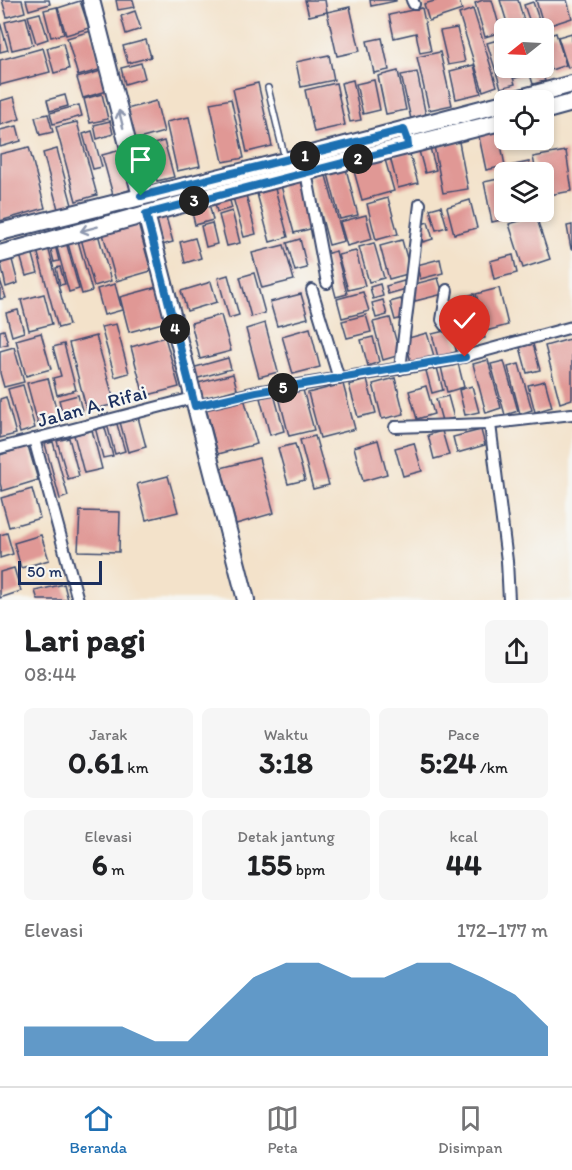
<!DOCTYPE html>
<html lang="id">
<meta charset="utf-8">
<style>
:root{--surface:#fff;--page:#f6f6f6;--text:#202124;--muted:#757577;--line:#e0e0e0;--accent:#1f6fb2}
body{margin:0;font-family:Itim,sans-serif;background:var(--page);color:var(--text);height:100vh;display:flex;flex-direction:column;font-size:22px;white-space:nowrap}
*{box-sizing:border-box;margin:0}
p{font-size:20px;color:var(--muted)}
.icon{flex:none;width:33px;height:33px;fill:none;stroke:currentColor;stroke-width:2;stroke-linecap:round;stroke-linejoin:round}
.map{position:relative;height:600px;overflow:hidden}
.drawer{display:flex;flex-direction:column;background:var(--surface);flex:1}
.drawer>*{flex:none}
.needle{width:39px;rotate:252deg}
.controls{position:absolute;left:494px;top:18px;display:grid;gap:12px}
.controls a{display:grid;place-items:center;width:60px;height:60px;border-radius:9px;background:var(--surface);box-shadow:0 3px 9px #0003;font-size:30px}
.scale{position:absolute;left:18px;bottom:15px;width:84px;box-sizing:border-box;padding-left:6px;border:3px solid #1b2f5e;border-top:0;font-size:16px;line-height:21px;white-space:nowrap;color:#1b2f5e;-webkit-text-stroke:4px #f6f6f2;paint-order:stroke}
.pin{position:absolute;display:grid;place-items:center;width:51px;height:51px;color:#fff;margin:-62px -26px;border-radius:50% 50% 50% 0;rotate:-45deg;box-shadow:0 0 6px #0007}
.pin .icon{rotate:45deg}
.km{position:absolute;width:30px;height:30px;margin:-15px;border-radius:50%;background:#222;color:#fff;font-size:16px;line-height:30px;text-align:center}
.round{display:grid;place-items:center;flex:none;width:63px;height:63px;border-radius:9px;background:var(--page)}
.head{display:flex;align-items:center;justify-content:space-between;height:102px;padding:0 24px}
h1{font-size:33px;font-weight:700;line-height:45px}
.figures{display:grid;grid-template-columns:repeat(3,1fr);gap:9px;height:102px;padding:6px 24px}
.figures div{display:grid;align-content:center;border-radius:9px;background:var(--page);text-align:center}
.figures b{font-size:30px;font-weight:700}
.figures small{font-size:16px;font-weight:400}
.figures p{font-size:16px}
.chart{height:168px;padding:12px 24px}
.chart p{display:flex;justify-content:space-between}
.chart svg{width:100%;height:108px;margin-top:6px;fill:var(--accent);opacity:.7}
.menu{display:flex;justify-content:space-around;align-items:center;height:84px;border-top:2px solid var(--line);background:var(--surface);font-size:16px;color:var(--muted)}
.menu a{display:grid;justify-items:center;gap:3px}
.menu .current{color:var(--accent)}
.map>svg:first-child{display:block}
</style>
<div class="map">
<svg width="572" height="600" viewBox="0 0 572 600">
<rect width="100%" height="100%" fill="#f6f6f2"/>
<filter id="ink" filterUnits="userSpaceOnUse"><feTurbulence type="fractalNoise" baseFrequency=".0167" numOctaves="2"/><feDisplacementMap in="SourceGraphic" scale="12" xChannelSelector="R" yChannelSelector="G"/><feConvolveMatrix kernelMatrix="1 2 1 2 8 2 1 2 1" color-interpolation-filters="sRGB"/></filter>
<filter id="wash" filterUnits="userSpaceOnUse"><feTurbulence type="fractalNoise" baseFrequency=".008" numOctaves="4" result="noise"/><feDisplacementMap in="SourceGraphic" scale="24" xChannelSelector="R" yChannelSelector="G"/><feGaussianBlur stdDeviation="1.35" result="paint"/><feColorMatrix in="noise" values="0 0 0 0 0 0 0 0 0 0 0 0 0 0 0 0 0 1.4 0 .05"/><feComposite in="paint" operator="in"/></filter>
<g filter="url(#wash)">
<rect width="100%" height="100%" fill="#f3e2ca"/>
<g id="blocks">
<g fill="#e09895">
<polygon points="2,0 22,0 25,12 7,17"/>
<polygon points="26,0 49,0 50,4 29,10"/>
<polygon points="116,0 133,0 135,7 118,10"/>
<polygon points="305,0 325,0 327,12 309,16"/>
<polygon points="370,0 396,0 396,1 371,6"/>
<polygon points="438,0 459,0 462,10 429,21 424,4"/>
<polygon points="483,0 492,0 501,32 485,37 475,3"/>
<polygon points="500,0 518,0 524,21 508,26"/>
<polygon points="536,0 567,0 572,18 544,27"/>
<polygon points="80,1 89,28 66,35 58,8"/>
<polygon points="533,2 542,28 532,28 524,5"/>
<polygon points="57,7 64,34 51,37 44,10"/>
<polygon points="350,7 360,51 337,56 327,12"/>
<polygon points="422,8 431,51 420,53 416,33 394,38 389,15"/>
<polygon points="473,9 497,86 483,91 459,14"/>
<polygon points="135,11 141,29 126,34 121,16"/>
<polygon points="40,13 48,39 36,43 28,16"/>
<polygon points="26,17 33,45 12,50 5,22"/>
<polygon points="0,22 8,50 0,52"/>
<polygon points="457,28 465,62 448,65 440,31"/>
<polygon points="91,31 102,69 78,76 67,38"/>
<polygon points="556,33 566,65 551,70 543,46 543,37"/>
<polygon points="572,33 572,66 568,68 558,37"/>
<polygon points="382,38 389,70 374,73 367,41"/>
<polygon points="501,39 504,50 504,68 510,68 515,84 501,88 487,43"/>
<polygon points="146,40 151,57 128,63 123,46"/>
<polygon points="63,43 69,69 54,73 47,48"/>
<polygon points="43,48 50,72 0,85 0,60"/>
<polygon points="440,52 452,105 429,110 417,57"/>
<polygon points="329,55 334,80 301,87 296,62"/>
<polygon points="141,63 145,78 125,84 121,68"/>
<polygon points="474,65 481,93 456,99 450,71"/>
<polygon points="511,68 527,68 529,74 515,78"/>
<polygon points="528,68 541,68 545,81 533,84"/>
<polygon points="101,71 107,91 83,98 77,78"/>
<polygon points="398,71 406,110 386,114 378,76"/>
<polygon points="417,72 426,116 411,119 401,75"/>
<polygon points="353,80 361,120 350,122 341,83"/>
<polygon points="374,80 380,110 363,114 356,84"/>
<polygon points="258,83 272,146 247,152 233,89"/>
<polygon points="336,83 345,125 314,132 305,90"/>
<polygon points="102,94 108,119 90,123 84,99"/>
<polygon points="65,95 68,106 50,111 47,100"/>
<polygon points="14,97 20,119 0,125 0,101"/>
<polygon points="231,99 244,158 223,162 210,103"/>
<polygon points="156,101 164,132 135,140 127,109"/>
<polygon points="79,105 82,116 53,124 50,113"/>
<polygon points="48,114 53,132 40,135 35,117"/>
<polygon points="189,117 200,166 177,171 166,122"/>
<polygon points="110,121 113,134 97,139 94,125"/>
<polygon points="77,122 97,195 76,201 56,127"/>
<polygon points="17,126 21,141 0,147 0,130"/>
<polygon points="498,128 505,166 486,170 478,132"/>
<polygon points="92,131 102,167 93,169 83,134"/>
<polygon points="164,141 174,177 157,181 147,146"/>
<polygon points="459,142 468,189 443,193 434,146"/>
<polygon points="429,144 436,170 425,173 418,147"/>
<polygon points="29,147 45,208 0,221 0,154"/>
<polygon points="57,149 72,205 58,209 43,153"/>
<polygon points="121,150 132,189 113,195 102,155"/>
<polygon points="409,151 418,183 398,188 390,157"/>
<polygon points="566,151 572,191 543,196 543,172 536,172 533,157"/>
<polygon points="384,156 394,191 362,200 352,164"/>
<polygon points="529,162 531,172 510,172 509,166"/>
<polygon points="345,165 358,215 340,219 327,170"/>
<polygon points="325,172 344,241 329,245 311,176"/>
<polygon points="300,177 314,228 294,233 280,182"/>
<polygon points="503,178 504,212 509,212 510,218 492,222 484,182"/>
<polygon points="274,185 288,237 270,242 256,190"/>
<polygon points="245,191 256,234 244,237 232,194"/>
<polygon points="228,194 232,208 217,212 214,198"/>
<polygon points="388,198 398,234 376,240 367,204"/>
<polygon points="470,200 477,228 454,234 447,207"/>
<polygon points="209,203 213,220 195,225 191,208"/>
<polygon points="441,206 447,227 436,230 430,209"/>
<polygon points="232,211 240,243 227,246 219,215"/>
<polygon points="366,215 372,239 347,246 340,222"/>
<polygon points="536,216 550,259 523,268 509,224"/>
<polygon points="166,217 173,242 162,245 155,220"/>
<polygon points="137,220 151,271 116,281 102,230"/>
<polygon points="428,222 433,239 423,242 419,225"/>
<polygon points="212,223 217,244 206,247 201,226"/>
<polygon points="572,225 572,249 571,249 567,226"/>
<polygon points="97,230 111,281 94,286 80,235"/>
<polygon points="77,237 92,291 82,294 67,240"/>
<polygon points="195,238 201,258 185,263 180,242"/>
<polygon points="300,239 307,268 295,271 287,243"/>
<polygon points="402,240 411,273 389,279 380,246"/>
<polygon points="66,242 79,289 69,292 56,244"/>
<polygon points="374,243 384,278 369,282 359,247"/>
<polygon points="55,245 59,261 54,262 50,246"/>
<polygon points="284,245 294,280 262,288 252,253"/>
<polygon points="48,247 69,325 58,328 37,250"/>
<polygon points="32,251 38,273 26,276 20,255"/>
<polygon points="336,251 347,294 336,297 325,254"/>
<polygon points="356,251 365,286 348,290 338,255"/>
<polygon points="513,255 517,273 494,279 490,261"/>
<polygon points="11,256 18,283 6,287 0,259"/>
<polygon points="440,259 443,273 420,279 417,265"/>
<polygon points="60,267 65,284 60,285 56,268"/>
<polygon points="254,273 265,313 251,317 240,277"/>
<polygon points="228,275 239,315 229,318 218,278"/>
<polygon points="438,278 443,294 415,301 411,285"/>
<polygon points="0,280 6,298 0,299"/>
<polygon points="404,281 406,289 388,294 386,286"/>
<polygon points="211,282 217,302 187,311 181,291"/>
<polygon points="115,284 122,310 104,315 97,289"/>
<polygon points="380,284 383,296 373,299 370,287"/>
<polygon points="157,287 166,322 129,332 120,297"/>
<polygon points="499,288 508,325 486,331 476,294"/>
<polygon points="363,292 369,311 342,318 337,299"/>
<polygon points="44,294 52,324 29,330 21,300"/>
<polygon points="301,294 308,318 277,326 270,302"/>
<polygon points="474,294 485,338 473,341 461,297"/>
<polygon points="401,299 406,317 395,320 390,302"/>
<polygon points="383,300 387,315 376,318 372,303"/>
<polygon points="18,310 24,332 12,336 6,313"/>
<polygon points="221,315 231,351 200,359 191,323"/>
<polygon points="366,315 371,332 347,338 342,321"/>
<polygon points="390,318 400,355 383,360 373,322"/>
<polygon points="265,323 278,372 259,377 246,329"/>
<polygon points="116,324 129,373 115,377 101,327"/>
<polygon points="310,328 320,367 293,374 282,336"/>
<polygon points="453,329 459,351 438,357 432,334"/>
<polygon points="4,330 8,344 0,346 0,331"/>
<polygon points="41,333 51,369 26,376 16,340"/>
<polygon points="427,333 434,356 411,362 405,339"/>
<polygon points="96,336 115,404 87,411 69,343"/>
<polygon points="165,337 179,387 144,396 131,347"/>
<polygon points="373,337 379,362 368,366 361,340"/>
<polygon points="570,339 572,347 572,399 560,403 545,346"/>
<polygon points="64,344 76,390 57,395 53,378 61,376 53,347"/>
<polygon points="533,344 540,370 527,373 520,347"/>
<polygon points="14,347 24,382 4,387 0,373 0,351"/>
<polygon points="228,358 231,369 195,379 192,368"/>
<polygon points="488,360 501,408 486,413 473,364"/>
<polygon points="504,361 518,411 505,415 491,364"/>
<polygon points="458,363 464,387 447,392 441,367"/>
<polygon points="436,364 443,390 432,393 425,367"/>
<polygon points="519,364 532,410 520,414 508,367"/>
<polygon points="233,374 237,389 202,399 198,383"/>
<polygon points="48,378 59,419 38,424 27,383"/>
<polygon points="395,378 404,414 382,419 373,384"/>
<polygon points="367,380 376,413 358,417 349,385"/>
<polygon points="545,381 552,407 535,412 528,385"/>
<polygon points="343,384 355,429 320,438 308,393"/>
<polygon points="23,385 35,428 20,433 8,389"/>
<polygon points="426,386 434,414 417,419 409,391"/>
<polygon points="472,386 479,412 465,415 459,390"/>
<polygon points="303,390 314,430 289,436 279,397"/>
<polygon points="274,394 284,431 270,435 260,398"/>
<polygon points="78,395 83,414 64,419 59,400"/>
<polygon points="448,396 454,418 442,421 436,399"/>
<polygon points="6,397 16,434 0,438 0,399"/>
<polygon points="244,398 257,444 218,454 206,408"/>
<polygon points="138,417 146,447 128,452 120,422"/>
<polygon points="116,421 125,451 115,454 107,424"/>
<polygon points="104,425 113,456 103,458 95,427"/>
<polygon points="92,430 102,469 84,473 74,435"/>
<polygon points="481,430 485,445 457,453 453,437"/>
<polygon points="442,431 449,455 434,459 428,435"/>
<polygon points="315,436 329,485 313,489 300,440"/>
<polygon points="69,438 79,476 68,479 57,441"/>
<polygon points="378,440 387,474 363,481 354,447"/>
<polygon points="53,442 68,496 60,499 45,444"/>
<polygon points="414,443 422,471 403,476 395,448"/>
<polygon points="295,444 305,480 288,484 278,448"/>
<polygon points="28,446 38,480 2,491 0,483 0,455"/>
<polygon points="259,458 274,513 236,524 221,468"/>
<polygon points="168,476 178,512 146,520 137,484"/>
<polygon points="32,489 40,518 9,527 1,498"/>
<polygon points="80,511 120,512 119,552 78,551"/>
<polygon points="7,533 13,554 0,558 0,535"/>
<polygon points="41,535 49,560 21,568 14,543"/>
<polygon points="14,568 21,591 0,598 0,572"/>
<polygon points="64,584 68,600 38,600 35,591"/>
</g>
</g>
</g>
<g filter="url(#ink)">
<use href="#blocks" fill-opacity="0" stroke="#3b4a6e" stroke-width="1.5"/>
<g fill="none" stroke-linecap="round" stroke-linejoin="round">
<g stroke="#3b4a6e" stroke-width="8">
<polyline id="lane" points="268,88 285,159"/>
</g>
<g stroke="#3b4a6e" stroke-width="14">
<g id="street">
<polyline points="412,0 414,4"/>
<polyline points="306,172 327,283"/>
<polyline points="312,290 339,379"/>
<polyline points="447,290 442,320 447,327 457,327 464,357"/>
<polyline points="400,369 420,204"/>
<polyline points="195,406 256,392 451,360 572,327"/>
<polyline points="490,424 507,561 509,600"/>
<polyline points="395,427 486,424 572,414"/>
<polyline points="34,439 78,600"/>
<polyline points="0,448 193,398"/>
</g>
</g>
<g stroke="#3b4a6e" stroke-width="20">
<g id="secondary">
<polyline points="91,0 141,196"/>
<polyline points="513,100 572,84"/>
<polyline points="543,111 572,103"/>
<polyline points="146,214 246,600"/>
<polyline points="0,232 285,161 504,103"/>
<polyline points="0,254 223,193 504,121"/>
</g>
</g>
<use href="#lane" stroke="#fff" stroke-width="5"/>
<use href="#street" stroke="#fff" stroke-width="10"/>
<use href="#secondary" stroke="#fff" stroke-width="16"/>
</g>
<defs><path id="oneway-shaft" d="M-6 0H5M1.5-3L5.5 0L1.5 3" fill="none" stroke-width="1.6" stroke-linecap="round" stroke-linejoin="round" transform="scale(1.5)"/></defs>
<g stroke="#8d97ae">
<use href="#oneway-shaft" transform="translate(121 119) rotate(-104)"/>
<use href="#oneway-shaft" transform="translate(89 229) rotate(165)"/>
</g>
</g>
<g fill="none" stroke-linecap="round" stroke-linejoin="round" filter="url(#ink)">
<g stroke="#fff" stroke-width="12">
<polyline id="route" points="141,196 404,130 407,138 408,146 146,214 193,398 195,406 256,392 465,357"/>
</g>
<use href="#route" stroke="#1f6fb2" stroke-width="8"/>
</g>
<g text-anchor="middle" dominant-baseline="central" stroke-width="4.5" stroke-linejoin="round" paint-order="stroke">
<g font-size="20" fill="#1b2f5e" stroke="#f6f6f2">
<text transform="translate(92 406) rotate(-15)">Jalan A. Rifai</text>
</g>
</g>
</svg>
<div class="controls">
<a><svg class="needle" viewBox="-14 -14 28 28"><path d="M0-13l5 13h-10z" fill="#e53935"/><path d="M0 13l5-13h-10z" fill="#757577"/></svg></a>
<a><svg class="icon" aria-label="locate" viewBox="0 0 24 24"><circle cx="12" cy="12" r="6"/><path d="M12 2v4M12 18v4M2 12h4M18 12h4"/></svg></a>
<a><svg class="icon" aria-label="layers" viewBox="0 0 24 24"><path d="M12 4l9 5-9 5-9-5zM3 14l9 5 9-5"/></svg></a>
</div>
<div class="scale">50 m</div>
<div class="pin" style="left:141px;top:196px;background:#1e9e55"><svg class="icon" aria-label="arrive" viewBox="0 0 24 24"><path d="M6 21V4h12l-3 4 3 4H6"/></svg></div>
<div class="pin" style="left:465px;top:357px;background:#d93025"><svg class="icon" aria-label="check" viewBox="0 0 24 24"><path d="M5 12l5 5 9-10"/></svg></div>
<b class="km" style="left:305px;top:156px">1</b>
<b class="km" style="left:358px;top:159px">2</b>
<b class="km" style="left:194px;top:201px">3</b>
<b class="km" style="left:175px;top:329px">4</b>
<b class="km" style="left:283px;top:388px">5</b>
</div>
<section class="drawer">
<div class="head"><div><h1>Lari pagi</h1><p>08:44</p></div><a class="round"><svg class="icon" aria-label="share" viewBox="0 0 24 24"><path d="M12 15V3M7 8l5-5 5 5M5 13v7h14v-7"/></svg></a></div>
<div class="figures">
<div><p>Jarak</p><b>0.61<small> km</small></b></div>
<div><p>Waktu</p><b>3:18</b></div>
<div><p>Pace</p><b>5:24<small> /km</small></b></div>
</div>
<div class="figures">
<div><p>Elevasi</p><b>6<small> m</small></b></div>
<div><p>Detak jantung</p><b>155<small> bpm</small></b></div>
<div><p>kcal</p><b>44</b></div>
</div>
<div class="chart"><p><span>Elevasi</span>172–177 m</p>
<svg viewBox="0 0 160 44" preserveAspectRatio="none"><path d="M0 44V32L10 32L20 32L30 32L40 38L50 38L60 25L70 12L80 6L90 6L100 12L110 12L120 6L130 6L140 12L150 19L160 32V44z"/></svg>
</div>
</section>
<nav class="menu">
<a class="current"><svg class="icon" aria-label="home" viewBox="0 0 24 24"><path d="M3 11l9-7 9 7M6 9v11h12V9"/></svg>Beranda</a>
<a><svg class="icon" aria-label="map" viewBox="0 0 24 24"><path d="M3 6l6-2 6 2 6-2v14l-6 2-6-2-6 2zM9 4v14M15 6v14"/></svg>Peta</a>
<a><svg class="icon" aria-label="saved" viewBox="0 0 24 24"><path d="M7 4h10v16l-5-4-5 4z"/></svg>Disimpan</a>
</nav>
